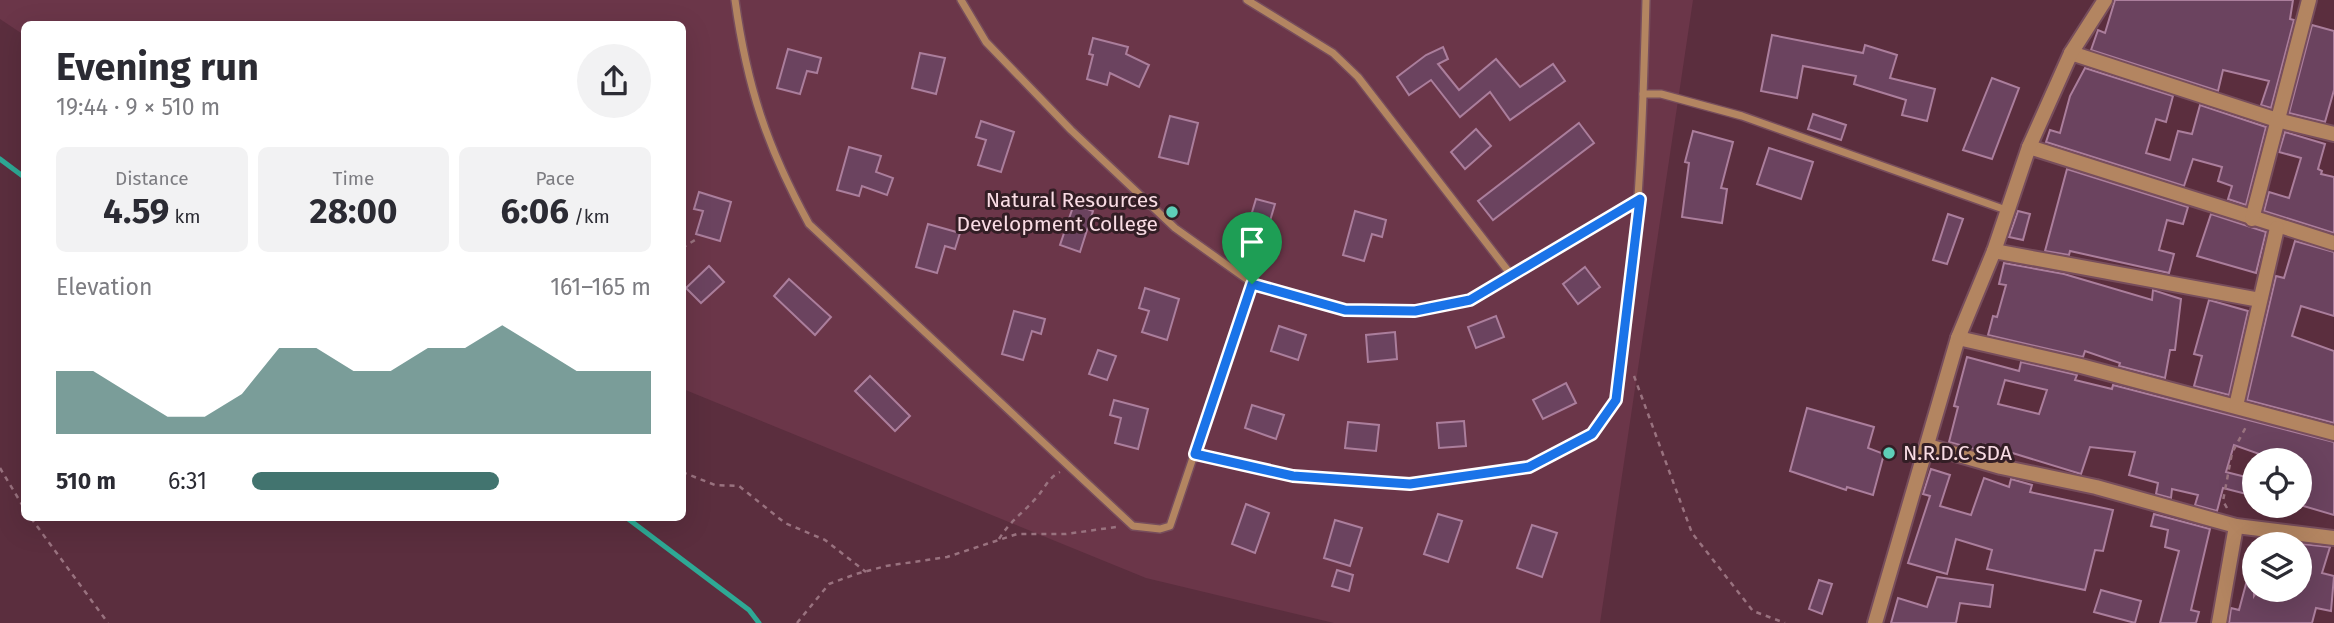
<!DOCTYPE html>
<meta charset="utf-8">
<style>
:root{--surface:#fff;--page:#f2f2f3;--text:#2b2b33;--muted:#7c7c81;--accent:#42746f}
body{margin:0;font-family:"Fira Sans",sans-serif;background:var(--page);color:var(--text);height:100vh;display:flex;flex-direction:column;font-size:26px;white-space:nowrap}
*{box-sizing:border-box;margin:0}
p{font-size:23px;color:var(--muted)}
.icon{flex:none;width:38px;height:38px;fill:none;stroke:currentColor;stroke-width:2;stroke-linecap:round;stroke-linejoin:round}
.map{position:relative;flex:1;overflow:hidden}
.details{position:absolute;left:21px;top:21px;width:665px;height:500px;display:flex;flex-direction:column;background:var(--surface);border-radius:10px;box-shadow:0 7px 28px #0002}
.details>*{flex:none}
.tools{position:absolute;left:2242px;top:448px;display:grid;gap:14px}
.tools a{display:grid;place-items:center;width:70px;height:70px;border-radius:50%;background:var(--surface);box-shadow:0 7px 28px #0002;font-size:35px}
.pin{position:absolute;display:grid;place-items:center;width:60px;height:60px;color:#fff;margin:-72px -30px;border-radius:50% 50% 50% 0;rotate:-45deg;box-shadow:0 0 7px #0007}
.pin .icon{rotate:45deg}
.round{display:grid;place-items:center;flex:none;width:74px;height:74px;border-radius:37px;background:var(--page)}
.headline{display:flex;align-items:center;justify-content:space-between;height:119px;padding:0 35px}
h1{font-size:38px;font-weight:700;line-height:52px}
.metrics{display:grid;grid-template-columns:repeat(3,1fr);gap:10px;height:119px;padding:7px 35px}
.metrics div{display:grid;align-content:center;border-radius:10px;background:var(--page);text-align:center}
.metrics b{font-size:35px;font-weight:700}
.metrics small{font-size:19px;font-weight:400}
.metrics p{font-size:19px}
.chart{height:196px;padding:14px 35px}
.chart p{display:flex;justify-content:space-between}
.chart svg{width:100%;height:126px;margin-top:7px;fill:var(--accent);opacity:.7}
ul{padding:0 35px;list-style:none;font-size:23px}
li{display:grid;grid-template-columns:112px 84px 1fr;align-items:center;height:52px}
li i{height:18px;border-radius:9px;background:var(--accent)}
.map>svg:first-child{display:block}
</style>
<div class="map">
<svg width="2334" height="623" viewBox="0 0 2334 623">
<rect width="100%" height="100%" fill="#5b2e3e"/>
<polygon fill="#6b3649" points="0,0 1693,0 1600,623 1334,623 1146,578 683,389 682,24 24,24 24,35 0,19"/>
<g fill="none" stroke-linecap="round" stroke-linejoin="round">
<g stroke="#2ea995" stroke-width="5">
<polyline points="0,159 24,177"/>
<polyline points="627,518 749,610 759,623"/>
</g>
</g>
<g fill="#6b435f" stroke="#ab7e9c" stroke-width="2" fill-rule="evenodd">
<polygon points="2115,0 2293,0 2290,19 2294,20 2271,108 2261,105 2269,81 2223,70 2218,91 2091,50 2098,30 2105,33"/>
<polygon points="2312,25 2334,31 2334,90 2325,122 2289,113"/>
<polygon points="1772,35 1863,53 1865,45 1897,55 1890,78 1935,89 1927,121 1902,115 1906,100 1854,84 1856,76 1803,66 1797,98 1761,91"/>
<polygon points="1093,38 1128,47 1126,54 1149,65 1139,87 1110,73 1107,85 1087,79 1093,55 1089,54"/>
<polygon points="1443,47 1448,59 1438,64 1459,90 1496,59 1520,87 1553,64 1565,81 1510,120 1490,92 1460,117 1431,80 1409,95 1397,77 1426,55"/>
<polygon points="788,49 821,58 817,73 807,71 800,94 777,88"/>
<polygon points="920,53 945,58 936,94 912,88"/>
<polygon points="2085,68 2173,96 2166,122 2156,119 2146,153 2170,160 2178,131 2192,134 2200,105 2266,127 2246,205 2228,199 2232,186 2218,181 2222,167 2193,159 2184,186 2046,142 2050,130 2060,133 2070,96"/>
<polygon points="1992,78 2019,88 1992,159 1963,150"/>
<polygon points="1813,114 1846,125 1841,140 1808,129"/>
<polygon points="1170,116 1198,123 1188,164 1159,157"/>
<polygon points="981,121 1014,132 1001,172 978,165 986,140 976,137"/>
<polygon points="1579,123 1594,143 1493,220 1478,201"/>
<polygon points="1476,129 1491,146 1465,169 1451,152"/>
<polygon points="1693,131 1733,142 1721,188 1727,189 1722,223 1682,217 1689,163 1685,162"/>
<polygon points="2285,132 2325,144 2318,169 2322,171 2321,174 2334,177 2334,233 2264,211 2269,192 2289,198 2301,158 2279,152"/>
<polygon points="849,147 881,156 876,172 893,178 887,195 862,186 859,196 837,190"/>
<polygon points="1769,148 1813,162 1801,199 1757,184"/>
<polygon points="2067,169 2188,207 2183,224 2167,220 2159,250 2174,254 2169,273 2070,251 2069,255 2045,251"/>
<polygon points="699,192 731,202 720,241 696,234 703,211 694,209"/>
<polygon points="1256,199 1275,204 1266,234 1247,229"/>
<polygon points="1074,204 1093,211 1080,252 1060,245"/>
<polygon points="1355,211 1386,220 1382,237 1372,234 1364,261 1343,255"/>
<polygon points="2018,211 2030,214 2023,240 2009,237"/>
<polygon points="1948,214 1963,219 1947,264 1933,260"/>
<polygon points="2211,214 2266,232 2256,273 2197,256"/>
<polygon points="928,224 960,233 955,249 945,246 937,273 916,267"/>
<polygon points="2295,241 2334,252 2334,316 2301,306 2292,336 2334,351 2334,423 2247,400 2276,276 2284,278"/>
<polygon points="2004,263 2064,274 2152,300 2153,290 2181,299 2175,350 2170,350 2165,378 2119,366 2120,363 2085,351 2083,357 1988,335 1993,316 1997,317 2006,285 1999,284"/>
<polygon points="709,266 724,282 701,303 686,288"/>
<polygon points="1585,267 1600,287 1578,304 1563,284"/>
<polygon points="789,279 831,317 815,335 774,296"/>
<polygon points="1145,288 1179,299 1167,340 1142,332 1149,311 1139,308"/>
<polygon points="2209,300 2248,311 2229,395 2194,386 2202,356 2194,354"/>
<polygon points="1014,311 1045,319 1041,334 1032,331 1023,360 1002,354"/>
<polygon points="1496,316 1504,337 1476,348 1468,327"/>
<polygon points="1279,326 1306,335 1298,360 1271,351"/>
<polygon points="1395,332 1397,359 1368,362 1366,335"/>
<polygon points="1098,350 1116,356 1107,380 1089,374"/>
<path d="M1967,357L2019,371L2021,362L2077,375L2075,380L2112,389L2113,385L2334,442V515L2300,505V460H2267L2268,457L2234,445L2226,472L2254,479V496L2223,488L2217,511L2195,505L2198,495L2172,489L2171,498L2156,494L2158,483L2129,475L2135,452L2090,447L2081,474L1983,444L1981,451L1949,442L1958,407L1954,406ZM2005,380L2047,390L2039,414L1998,404Z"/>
<polygon points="870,376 910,416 895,431 855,391"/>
<polygon points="1566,383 1576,403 1543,419 1533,400"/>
<polygon points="1114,400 1148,409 1138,449 1115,443 1121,418 1110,415"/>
<polygon points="1252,405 1284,415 1276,439 1245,428"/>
<polygon points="1807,408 1874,427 1868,448 1884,454 1873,495 1847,487 1846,490 1790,471"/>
<polygon points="1464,421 1466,446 1439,448 1437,423"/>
<polygon points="1348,422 1379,425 1376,451 1345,448"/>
<polygon points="1931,469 1950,475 1940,506 1971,515 1984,478 2009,487 2011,479 2032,485 2030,492 2113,510 2103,551 2095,550 2085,590 1987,569 1992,550 1956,539 1947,574 1908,563 1930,496 1923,494"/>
<polygon points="1246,504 1269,513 1255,553 1232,544"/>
<polygon points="1438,514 1462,521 1448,562 1424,554"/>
<polygon points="2154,514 2210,529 2191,610 2199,612 2196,623 2160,623 2179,551 2165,547 2168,530 2151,526"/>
<polygon points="1335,520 1362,528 1350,566 1324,558"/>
<polygon points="1532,525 1557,533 1542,577 1517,568"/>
<polygon points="2302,544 2330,547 2322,573 2334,576 2331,611 2316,608 2312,623 2229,623 2231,608 2239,610 2250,569 2254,570 2254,596 2258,590 2289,598 2291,590 2300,590"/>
<polygon points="1337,570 1353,575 1349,591 1332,586"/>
<polygon points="1937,577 1993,585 1990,607 1960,603 1956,623 1891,623 1898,598 1927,607"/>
<polygon points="1819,580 1832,584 1822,614 1809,609"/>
<polygon points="2101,590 2141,601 2135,623 2094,612"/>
</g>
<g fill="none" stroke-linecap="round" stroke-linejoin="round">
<g stroke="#774d5c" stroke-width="10">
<g id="lane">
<path d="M735,0C747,87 767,147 809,224L1133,526L1160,529L1170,526L1252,283"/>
<polyline points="961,0 986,42 1071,130 1175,228 1252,283 1300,299 1345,310 1415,311 1470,300 1640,199"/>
<polyline points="1247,0 1333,53 1358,77 1512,276"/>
<polyline points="1643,94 1661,94 1742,116 2006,210"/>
<path d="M1195,454C1227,461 1260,472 1293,476C1375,488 1577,491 1615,401C1623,383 1623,348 1625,327C1640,218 1643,110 1646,0"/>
</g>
</g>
<g stroke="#774d5c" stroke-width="18">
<g id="street">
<polyline points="2071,53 2277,120 2334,134"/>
<polyline points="2029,147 2334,243"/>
<polyline points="2252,219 2309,0"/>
<polyline points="1994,251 2260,300"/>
<polyline points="1958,338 2081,366 2334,433"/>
<polyline points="2236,406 2277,228"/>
<polyline points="1928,446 2001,467 2096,487 2236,526 2334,538"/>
<polyline points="1875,623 1958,338 1994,251 2029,147 2071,53 2105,0"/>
<polyline points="2219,623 2236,526"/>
</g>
</g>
<g stroke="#99727f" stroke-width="2.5" stroke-dasharray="5 5" stroke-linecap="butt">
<polyline points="682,248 695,240"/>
<polyline points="1634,376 1692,533 1753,611 1785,623"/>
<polyline points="0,468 24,508"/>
<polyline points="682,472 715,485 739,486 785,523 825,540 866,572"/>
<polyline points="2227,508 2223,501 2232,453 2247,425"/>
<polyline points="31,518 108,623"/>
<path d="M999,539C1010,521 1024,512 1037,497C1045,488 1048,478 1060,472"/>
<polyline points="797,623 829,584 856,574 886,566 947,557 1017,534 1066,534 1116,527"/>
</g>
<use href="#lane" stroke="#b38561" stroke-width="7"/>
<use href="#street" stroke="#b38561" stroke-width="14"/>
</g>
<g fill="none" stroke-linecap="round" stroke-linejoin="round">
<g stroke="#fff" stroke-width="14">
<polygon id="route" points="1640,199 1616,400 1592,434 1529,467 1410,484 1293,476 1195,454 1252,284 1345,310 1415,311 1470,300"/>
</g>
<use href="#route" stroke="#1a73e8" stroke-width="9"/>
</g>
<g fill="#5eceb8" stroke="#331e25" stroke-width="2.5">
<circle cx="1172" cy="212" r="7"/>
<circle cx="1889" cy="453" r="7"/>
</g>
<g text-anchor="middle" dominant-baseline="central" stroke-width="6" stroke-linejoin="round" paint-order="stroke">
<g font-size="21" fill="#f9dce4" stroke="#331e25" text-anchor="end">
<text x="1158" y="200">Natural Resources<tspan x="1158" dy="24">Development College</tspan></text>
<text x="1903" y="453" text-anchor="start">N.R.D.C SDA</text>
</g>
</g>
</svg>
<div class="tools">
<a><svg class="icon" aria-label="locate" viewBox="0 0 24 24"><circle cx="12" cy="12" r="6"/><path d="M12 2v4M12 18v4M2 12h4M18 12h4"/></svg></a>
<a><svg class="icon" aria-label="layers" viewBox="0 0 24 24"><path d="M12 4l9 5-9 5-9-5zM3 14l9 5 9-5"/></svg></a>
</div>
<div class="pin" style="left:1252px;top:284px;background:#1e9e55"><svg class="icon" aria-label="arrive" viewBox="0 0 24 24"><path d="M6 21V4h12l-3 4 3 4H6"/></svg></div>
<section class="details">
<div class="headline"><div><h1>Evening run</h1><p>19:44 · 9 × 510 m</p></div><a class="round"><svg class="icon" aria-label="share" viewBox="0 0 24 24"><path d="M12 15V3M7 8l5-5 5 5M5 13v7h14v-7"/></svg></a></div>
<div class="metrics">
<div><p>Distance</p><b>4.59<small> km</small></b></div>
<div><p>Time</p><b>28:00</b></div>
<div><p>Pace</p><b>6:06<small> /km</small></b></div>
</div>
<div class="chart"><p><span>Elevation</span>161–165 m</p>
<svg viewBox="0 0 160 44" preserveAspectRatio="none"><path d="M0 44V22L10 22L20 30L30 38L40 38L50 30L60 14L70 14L80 22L90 22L100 14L110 14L120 6L130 14L140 22L150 22L160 22V44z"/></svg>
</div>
<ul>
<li><b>510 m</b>6:31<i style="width:62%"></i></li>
</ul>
</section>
</div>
